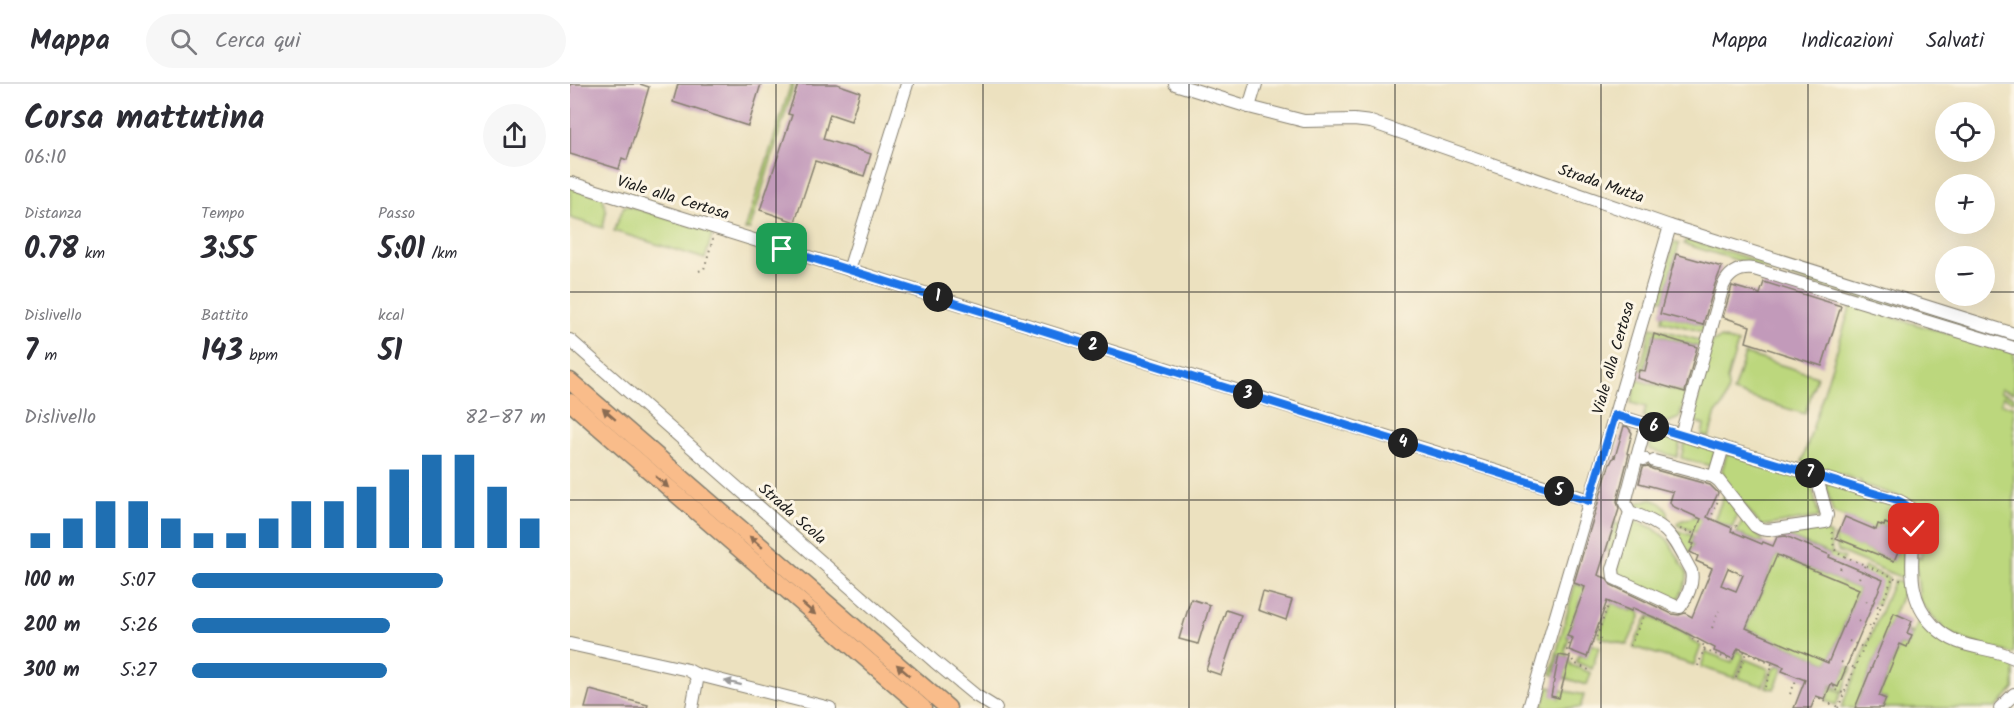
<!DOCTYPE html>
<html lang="it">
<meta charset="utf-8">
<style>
:root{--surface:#fff;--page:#f7f7f7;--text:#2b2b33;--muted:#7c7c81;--line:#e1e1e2;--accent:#1f6fb2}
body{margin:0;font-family:Kalam,sans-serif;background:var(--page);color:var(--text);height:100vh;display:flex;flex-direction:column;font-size:22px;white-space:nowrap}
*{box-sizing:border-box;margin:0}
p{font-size:20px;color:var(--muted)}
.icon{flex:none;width:33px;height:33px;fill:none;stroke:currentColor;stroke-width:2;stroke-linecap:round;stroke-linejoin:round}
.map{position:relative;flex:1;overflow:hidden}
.panel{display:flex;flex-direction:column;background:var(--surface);width:570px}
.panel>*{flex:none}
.tools{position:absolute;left:1365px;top:18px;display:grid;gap:12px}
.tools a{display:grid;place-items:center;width:60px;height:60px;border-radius:50%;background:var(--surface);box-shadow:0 6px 24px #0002;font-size:30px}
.pin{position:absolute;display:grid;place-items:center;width:51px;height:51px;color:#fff;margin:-26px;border-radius:12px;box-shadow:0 3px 9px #0006}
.km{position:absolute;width:30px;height:30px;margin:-15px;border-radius:50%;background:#222;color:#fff;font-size:16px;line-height:30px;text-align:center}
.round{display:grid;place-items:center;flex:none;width:63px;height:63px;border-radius:32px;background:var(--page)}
.overview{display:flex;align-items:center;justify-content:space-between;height:102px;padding:0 24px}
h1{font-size:33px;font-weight:600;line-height:45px}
.stats{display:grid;grid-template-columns:repeat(3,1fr);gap:9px;height:102px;padding:6px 24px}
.stats div{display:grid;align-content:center}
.stats b{font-size:30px;font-weight:600}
.stats small{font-size:16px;font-weight:400}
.stats p{font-size:16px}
.chart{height:168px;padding:12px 24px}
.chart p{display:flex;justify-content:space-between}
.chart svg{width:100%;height:108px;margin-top:6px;stroke:var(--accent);stroke-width:6}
ul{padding:0 24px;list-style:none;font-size:20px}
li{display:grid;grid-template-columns:96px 72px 1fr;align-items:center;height:45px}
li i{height:15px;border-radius:8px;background:var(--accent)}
header{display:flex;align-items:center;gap:36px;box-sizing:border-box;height:84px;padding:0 30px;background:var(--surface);border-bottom:2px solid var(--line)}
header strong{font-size:28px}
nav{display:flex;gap:33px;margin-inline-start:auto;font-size:21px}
.search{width:420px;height:54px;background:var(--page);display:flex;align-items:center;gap:15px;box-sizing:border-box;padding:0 21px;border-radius:33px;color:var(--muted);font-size:22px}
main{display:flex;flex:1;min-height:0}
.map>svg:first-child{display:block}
</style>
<header>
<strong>Mappa</strong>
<div class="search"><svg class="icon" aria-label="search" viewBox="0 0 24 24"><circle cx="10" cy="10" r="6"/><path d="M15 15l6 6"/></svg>Cerca qui</div>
<nav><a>Mappa</a><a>Indicazioni</a><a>Salvati</a></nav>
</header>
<main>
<section class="panel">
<div class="overview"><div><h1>Corsa mattutina</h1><p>06:10</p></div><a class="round"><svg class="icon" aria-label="share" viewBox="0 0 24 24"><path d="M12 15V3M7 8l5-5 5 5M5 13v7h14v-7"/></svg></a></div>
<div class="stats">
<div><p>Distanza</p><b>0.78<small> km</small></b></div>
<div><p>Tempo</p><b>3:55</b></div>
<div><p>Passo</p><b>5:01<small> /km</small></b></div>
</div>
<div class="stats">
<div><p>Dislivello</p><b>7<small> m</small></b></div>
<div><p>Battito</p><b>143<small> bpm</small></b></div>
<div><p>kcal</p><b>51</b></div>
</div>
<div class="chart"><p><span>Dislivello</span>82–87 m</p>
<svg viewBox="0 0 160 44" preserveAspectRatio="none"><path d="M5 44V38M15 44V32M25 44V25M35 44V25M45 44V32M55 44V38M65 44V38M75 44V32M85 44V25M95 44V25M105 44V19M115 44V12M125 44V6M135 44V6M145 44V19M155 44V32"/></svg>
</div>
<ul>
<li><b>100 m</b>5:07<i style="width:71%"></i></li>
<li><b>200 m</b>5:26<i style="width:56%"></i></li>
<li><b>300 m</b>5:27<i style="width:55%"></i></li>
</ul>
</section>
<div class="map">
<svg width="1444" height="624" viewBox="0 0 1444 624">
<rect width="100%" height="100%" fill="#fcf5e5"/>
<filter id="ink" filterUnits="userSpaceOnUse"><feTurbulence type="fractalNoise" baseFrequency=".0167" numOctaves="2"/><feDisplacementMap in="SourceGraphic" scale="12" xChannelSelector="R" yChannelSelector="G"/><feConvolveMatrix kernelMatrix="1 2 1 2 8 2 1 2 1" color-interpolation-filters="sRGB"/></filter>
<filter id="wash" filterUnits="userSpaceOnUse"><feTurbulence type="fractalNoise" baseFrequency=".008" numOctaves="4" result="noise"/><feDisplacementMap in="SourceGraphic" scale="24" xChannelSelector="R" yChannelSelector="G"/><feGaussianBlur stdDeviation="1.35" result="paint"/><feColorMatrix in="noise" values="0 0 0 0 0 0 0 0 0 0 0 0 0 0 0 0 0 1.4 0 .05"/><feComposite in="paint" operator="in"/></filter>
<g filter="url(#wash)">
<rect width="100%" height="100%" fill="#ece1bf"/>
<g fill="#bcd77d" stroke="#6c7a4c" stroke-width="1.5" fill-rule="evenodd">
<polygon points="221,0 224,0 180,145 175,146"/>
<polygon points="0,103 33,113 36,127 33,144 0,134"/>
<polygon points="54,122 59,122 143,148 135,175 44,147"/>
<polygon points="1116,155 1444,256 1444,261 1114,160"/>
<polygon points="1104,158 1109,160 1094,216 1089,215"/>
<polygon points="1281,221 1372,248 1444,267 1444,309 1431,305 1430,308 1444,313 1444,318 1433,312 1431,320 1444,322 1444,570 1380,552 1350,518 1345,472 1351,474 1352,469 1345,466 1348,427 1363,432 1365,424 1291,400 1291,397 1232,378"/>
<polygon points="1093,230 1136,242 1134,248 1092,237"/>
<polygon points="1081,243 1132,257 1130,263 1084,250 1074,287 1070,286"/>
<polygon points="1151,254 1168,259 1157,295 1158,305 1153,322 1146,329 1139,354 1132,351 1134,341 1121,336 1136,289 1135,284 1142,258"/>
<polygon points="1175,270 1247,292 1235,330 1163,308"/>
<polygon points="1067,296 1117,310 1109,334 1097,339 1073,333 1076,323 1061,319"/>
<polygon points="1084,349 1111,355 1107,373 1079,365"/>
<polygon points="1115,356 1146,365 1141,382 1111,374"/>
<polygon points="1157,369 1240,394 1249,433 1191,442 1155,397 1152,386"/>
<polygon points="1255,398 1332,423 1339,431 1340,464 1330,461 1315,440 1314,442 1308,440 1306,446 1263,429"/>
<polygon points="1155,409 1169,427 1162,444 1144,436"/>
<path d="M1079,415C1090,417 1100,423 1098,436L1064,424L1067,419Z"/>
<polygon points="1126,432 1134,436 1126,448 1107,441 1108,438"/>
<polygon points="1174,433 1193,458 1192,460 1167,449"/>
<polygon points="1061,435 1083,444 1098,456 1117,489 1117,495 1107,519 1049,493 1046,485"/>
<polygon points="1045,439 1053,441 1044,469 1035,467"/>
<polygon points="1245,444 1260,450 1262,469 1274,474 1269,484 1259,473 1260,470 1209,449"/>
<polygon points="1105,446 1124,452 1121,459 1124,460 1120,469 1115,466 1104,448"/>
<polygon points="1264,452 1323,477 1329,465 1339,469 1337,496 1268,467"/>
<polygon points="1207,471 1289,505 1258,579 1176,544"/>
<polygon points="1295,483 1319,494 1308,521 1297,516 1290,495"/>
<polygon points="1324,496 1336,501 1285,624 1271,624"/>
<path d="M1005,500L1022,505L1010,517L997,553L999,554L995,566L1001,581L1021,589L1017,601L981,590ZM989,571L997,573L995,590L985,587Z"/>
<polygon points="1043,519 1061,527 1062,525 1069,528 1070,533 1057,561 1028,552 1041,520"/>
<polygon points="1079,532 1121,553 1120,556 1131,562 1124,581 1063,563 1076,535 1078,535"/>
<polygon points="1353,534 1359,540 1444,577 1444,605 1426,624 1312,624 1316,615 1309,612 1330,560 1337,563 1342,551 1335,548 1338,547 1343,549 1349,537"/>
<polygon points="1021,560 1029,563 1022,585 1006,578 1009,571 1016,573"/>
<polygon points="1168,566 1174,571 1165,594 1131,583 1136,568 1162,578"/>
<polygon points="1175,575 1199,585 1193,602 1168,594"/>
<polygon points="1270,579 1282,584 1272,608 1264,604 1265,602 1268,603 1276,585"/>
<polygon points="1208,581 1214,583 1204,605 1196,603 1202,587"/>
<polygon points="1261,600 1263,601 1261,605 1271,609 1266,621 1256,617"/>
<polygon points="978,603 983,604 989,614 991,606 1014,611 1010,624 972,624"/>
</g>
<g id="blocks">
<g fill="#c29aba" fill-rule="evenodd">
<polygon points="0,0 70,0 79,3 57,76 52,74 49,85 0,70"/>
<polygon points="108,0 191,0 178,42 103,18"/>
<polygon points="228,0 267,0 290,8 281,37 260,30 253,55 301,70 294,92 245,77 225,138 190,126 222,31 218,30"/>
<polygon points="1106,170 1152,183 1145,200 1133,241 1090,230"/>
<polygon points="1194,198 1271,222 1252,282 1176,258 1180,242 1153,233 1162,202 1190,210"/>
<polygon points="1084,250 1127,263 1115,308 1067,294 1069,286 1075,287"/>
<path d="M1054,342L1058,343L1062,349L1057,369L1059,370L1047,417L1049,425L1028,491L1036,494L1041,501L1102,530L1109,531L1115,529L1122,533L1142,484L1126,477L1128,472L1120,468L1124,460L1121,459L1131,435L1102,422L1100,418L1103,408L1069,399L1073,383L1078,382L1082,385L1140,401L1148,409L1137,433L1162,444L1161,447L1192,460L1193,458L1203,462L1207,453L1216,452L1260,471L1259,473L1313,496L1268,603L1261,600L1255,615L1246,612L1241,624H1224L1235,596L1212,587L1214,583L1168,564L1163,575L1144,567L1145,564L1101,541L1063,524L1061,527L1037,517L1017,573L999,566L1003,554L997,552L1015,503L1004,499L1039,382L1044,372L1045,373ZM1207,471L1289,505L1258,579L1176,544ZM1158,484L1173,491L1166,507L1151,501Z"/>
<polygon points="1275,433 1306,446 1308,440 1314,442 1315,439 1336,448 1324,477 1266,454"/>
<polygon points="693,508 722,516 716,536 688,526"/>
<polygon points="621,515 640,521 628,560 609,555"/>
<polygon points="656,526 671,531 651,591 636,586"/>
<polygon points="1324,529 1342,537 1337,549 1342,551 1337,563 1330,560 1309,612 1316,615 1312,624 1285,624"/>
<polygon points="989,571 1000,573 989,614 981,612"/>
<polygon points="20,606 78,621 77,624 15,624"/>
</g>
</g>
</g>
<g filter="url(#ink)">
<use href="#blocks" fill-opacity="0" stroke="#847e6e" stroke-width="1.5"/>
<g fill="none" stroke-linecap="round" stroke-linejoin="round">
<g stroke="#847e6e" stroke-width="14">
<g id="minor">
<polyline points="605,0 679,23 734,37 784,36 801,38 1100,142 1444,250"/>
<polyline points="679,23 686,0"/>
<polyline points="1,99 1019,416"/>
<polyline points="279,186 337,0"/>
<polyline points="0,256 365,578 405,611 426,624"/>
<path d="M1045,331L1327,416C1334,419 1341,423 1343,431C1346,440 1344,450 1343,459C1341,489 1340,518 1363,541C1390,568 1414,560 1444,574"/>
<path d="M1111,351L1153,202C1159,189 1169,183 1184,185L1444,264"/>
<polyline points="1074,375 1067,373 1076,340"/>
<polyline points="1084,377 1144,393 1153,363"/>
<polyline points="1144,393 1149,397 1185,442 1191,445 1198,446 1255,438 1257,431 1246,391"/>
<path d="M1060,428L1043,485L1044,494L1105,522L1110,523C1117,514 1124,499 1121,487C1101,451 1101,443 1060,428L1055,419L1067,373"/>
<polyline points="0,560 118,586 125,590 127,597 122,624"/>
<polyline points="125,590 260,624"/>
<polyline points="959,624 1100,142"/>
<polyline points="1430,624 1444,610"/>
</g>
</g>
<g stroke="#847e6e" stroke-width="19">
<g id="highway">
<polyline points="0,297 378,624"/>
<polyline points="0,318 353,624"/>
</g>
</g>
<g stroke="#847e6e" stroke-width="2" stroke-dasharray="1.5 4.5" stroke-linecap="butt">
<polyline points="129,187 134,185 143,155"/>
<polyline points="1352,424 1364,428"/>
<polyline points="1140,436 1149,414"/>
<polyline points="1110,445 1125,450"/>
<polyline points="1164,448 1168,438"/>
<polyline points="1262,448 1264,464 1267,469 1332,497"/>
<polyline points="1270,485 1275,474"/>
<polyline points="1289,494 1295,481"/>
<polyline points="1296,517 1310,523"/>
<polyline points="1288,537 1302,543"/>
<polyline points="1142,544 1149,527"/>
<polyline points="1001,554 997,566 1004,579 1021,587"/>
<polyline points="1031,555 1026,554 1041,514"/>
<polyline points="1122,555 1135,562"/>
<polyline points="1279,557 1293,563"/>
<polyline points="1022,559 1029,561"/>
<polyline points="1060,562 1075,529"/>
<polyline points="1168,565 1206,582"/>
<polyline points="1134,566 1161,576"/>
<polyline points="1271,578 1285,584"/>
<polyline points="1128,582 1136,560"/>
<polyline points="1166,594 1176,569"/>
<polyline points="1264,602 1263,605 1273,609"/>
<polyline points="1195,603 1203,580"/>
<polyline points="1220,610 1229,590"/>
<polyline points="1250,614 1250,615 1268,623"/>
<polyline points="1268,624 1323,493"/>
</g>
<use href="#minor" stroke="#fff" stroke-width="12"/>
<use href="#highway" stroke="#f9bc8a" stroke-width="16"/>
</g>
<defs><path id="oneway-solid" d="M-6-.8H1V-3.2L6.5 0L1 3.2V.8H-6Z" transform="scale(1.5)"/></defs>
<g fill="#8a6c53">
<use href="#oneway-solid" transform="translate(39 330) rotate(-139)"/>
<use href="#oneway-solid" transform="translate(92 398) rotate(41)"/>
<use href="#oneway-solid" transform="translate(186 458) rotate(-139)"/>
<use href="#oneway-solid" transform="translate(239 525) rotate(41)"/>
<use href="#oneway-solid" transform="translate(333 586) rotate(-139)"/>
</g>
<use fill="#999" href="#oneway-solid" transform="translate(163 599) rotate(-166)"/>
</g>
<g fill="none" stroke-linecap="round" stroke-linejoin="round" filter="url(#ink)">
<g stroke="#fff" stroke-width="12">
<path id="route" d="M212,165L1019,417L1045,331L1327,416C1341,422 1345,430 1344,445"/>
</g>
<use href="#route" stroke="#1a73e8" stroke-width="8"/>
</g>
<path fill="none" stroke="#1c1c1c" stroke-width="1.5" stroke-opacity="0.55" d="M206,0V624M413,0V624M619,0V624M825,0V624M1031,0V624M1238,0V624M0,208H1376M1414,208H1444M0,416H1444"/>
<g text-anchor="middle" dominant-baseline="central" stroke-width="6" stroke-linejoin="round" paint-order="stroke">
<g font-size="16" fill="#1c1c1c" stroke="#fcf5e5">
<text transform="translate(1031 100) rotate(19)">Strada Mutta</text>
<text transform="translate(103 114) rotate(17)">Viale alla Certosa</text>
<text transform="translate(1044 274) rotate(-74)">Viale alla Certosa</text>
<text transform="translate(222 430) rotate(41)">Strada Scola</text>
</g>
</g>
</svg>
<div class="tools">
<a><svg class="icon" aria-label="locate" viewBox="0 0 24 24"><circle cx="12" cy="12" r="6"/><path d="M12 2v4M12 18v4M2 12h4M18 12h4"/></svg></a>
<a>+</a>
<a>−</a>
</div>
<div class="pin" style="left:212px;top:165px;background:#1e9e55"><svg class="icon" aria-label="arrive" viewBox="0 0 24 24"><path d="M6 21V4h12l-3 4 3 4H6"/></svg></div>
<div class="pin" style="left:1344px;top:445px;background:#d93025"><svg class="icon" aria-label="check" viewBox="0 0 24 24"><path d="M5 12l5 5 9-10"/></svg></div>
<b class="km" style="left:368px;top:213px">1</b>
<b class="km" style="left:523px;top:262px">2</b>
<b class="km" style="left:678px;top:310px">3</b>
<b class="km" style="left:833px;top:359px">4</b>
<b class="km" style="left:989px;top:407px">5</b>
<b class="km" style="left:1084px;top:343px">6</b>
<b class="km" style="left:1240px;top:389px">7</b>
</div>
</main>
